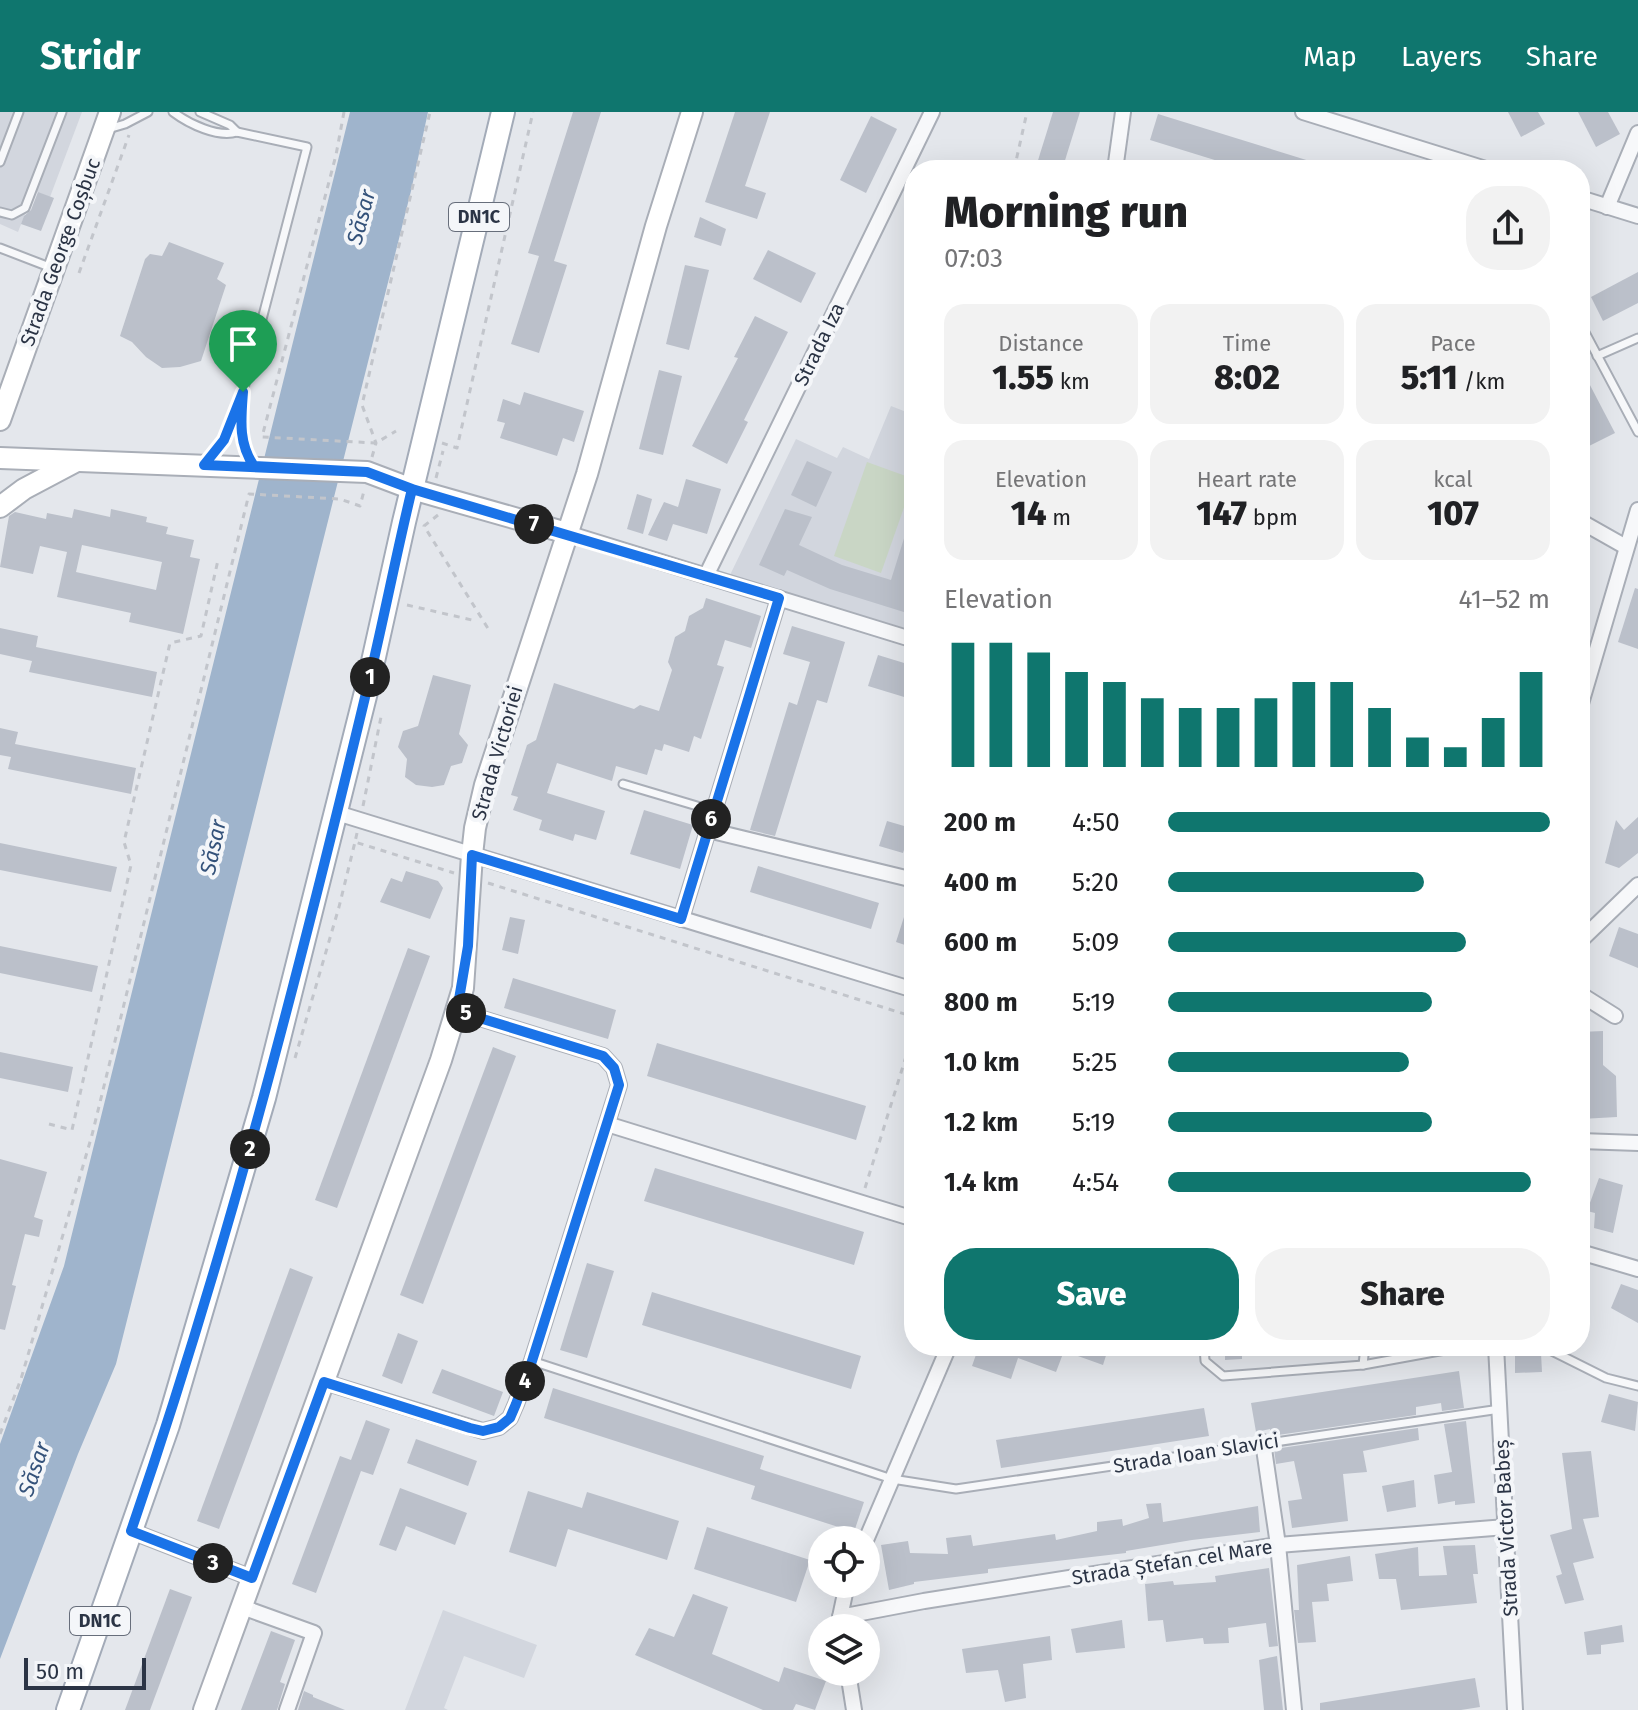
<!DOCTYPE html>
<meta charset="utf-8">
<style>
:root{--surface:#fff;--page:#f2f2f2;--text:#202124;--muted:#757577;--accent:#0f766e}
body{margin:0;font-family:"Fira Sans",sans-serif;background:var(--page);color:var(--text);height:100vh;display:flex;flex-direction:column;font-size:30px;white-space:nowrap}
*{box-sizing:border-box;margin:0}
p{font-size:26px;color:var(--muted)}
.icon{flex:none;width:44px;height:44px;fill:none;stroke:currentColor;stroke-width:2;stroke-linecap:round;stroke-linejoin:round}
.map{position:relative;flex:1;overflow:hidden}
.panel{position:absolute;left:904px;top:48px;width:686px;height:1196px;display:flex;flex-direction:column;background:var(--surface);border-radius:32px;box-shadow:0 8px 32px #0002}
.panel>*{flex:none}
.tools{position:absolute;left:808px;top:1414px;display:grid;gap:16px}
.tools a{display:grid;place-items:center;width:72px;height:72px;border-radius:50%;background:var(--surface);box-shadow:0 8px 32px #0002;font-size:40px}
.scale{position:absolute;left:24px;bottom:20px;width:122px;box-sizing:border-box;padding-left:8px;border:4px solid #2b3445;border-top:0;font-size:22px;line-height:28px;white-space:nowrap;color:#2b3445;-webkit-text-stroke:6px #f4f6f9;paint-order:stroke}
.pin{position:absolute;display:grid;place-items:center;width:68px;height:68px;color:#fff;margin:-82px -34px;border-radius:50% 50% 50% 0;rotate:-45deg;box-shadow:0 0 8px #0007}
.pin .icon{rotate:45deg}
.km{position:absolute;width:40px;height:40px;margin:-20px;border-radius:50%;background:#222;color:#fff;font-size:22px;line-height:40px;text-align:center}
.round{display:grid;place-items:center;flex:none;width:84px;height:84px;border-radius:32px;background:var(--page)}
.head{display:flex;align-items:center;justify-content:space-between;height:136px;padding:0 40px}
h1{font-size:44px;font-weight:800;line-height:60px}
.stats{display:grid;grid-template-columns:repeat(3,1fr);gap:12px;height:136px;padding:8px 40px}
.stats div{display:grid;align-content:center;border-radius:20px;background:var(--page);text-align:center}
.stats b{font-size:34px;font-weight:800}
.stats small{font-size:22px;font-weight:400}
.stats p{font-size:22px}
.chart{height:224px;padding:16px 40px}
.chart p{display:flex;justify-content:space-between}
.chart svg{width:100%;height:144px;margin-top:8px;stroke:var(--accent);stroke-width:6}
.action{display:flex;gap:16px;margin-top:auto;padding:16px 40px}
.action a{flex:1;height:92px;border-radius:32px;background:var(--accent);color:#fff;font-size:32px;font-weight:800;line-height:92px;text-align:center}
.action a+a{background:var(--page);color:var(--text)}
ul{padding:0 40px;list-style:none;font-size:26px}
li{display:grid;grid-template-columns:128px 96px 1fr;align-items:center;height:60px}
li i{height:20px;border-radius:10px;background:var(--accent)}
header{display:flex;align-items:center;gap:48px;box-sizing:border-box;height:112px;padding:0 40px;background:var(--accent);color:#fff}
header strong{font-size:38px}
nav{display:flex;gap:44px;margin-inline-start:auto;font-size:28px}
.map>svg:first-child{display:block}
</style>
<header>
<strong>Stridr</strong>
<nav><a>Map</a><a>Layers</a><a>Share</a></nav>
</header>
<div class="map">
<svg width="1638" height="1598" viewBox="0 0 1638 1598">
<rect width="100%" height="100%" fill="#e4e7ec"/>
<g fill="#d2d6de">
<polygon points="0,0 82,0 50,85 34,79 18,120 0,112"/>
<polygon points="891,294 914,303 914,519 730,463 796,327 837,346 843,335 869,347"/>
<polygon points="443,1498 537,1533 524,1566 464,1544 444,1596 448,1598 405,1598"/>
</g>
<polygon fill="#c9d6c5" points="867,350 914,367 881,461 834,444"/>
<polygon fill="#9fb4cc" points="350,0 428,0 411,79 116,1252 78,1342 0,1547 0,1332 64,1154"/>
<g fill="#bbc0ca" fill-rule="evenodd">
<polygon points="573,0 601,0 554,149 567,153 539,241 511,232 539,144 528,141"/>
<polygon points="735,0 770,0 745,74 766,81 757,107 705,90"/>
<polygon points="1053,0 1080,0 1062,58 1035,58"/>
<polygon points="1508,0 1538,0 1545,12 1521,25"/>
<polygon points="1578,0 1608,0 1620,22 1596,35"/>
<polygon points="1158,2 1329,55 1328,58 1247,58 1150,28"/>
<polygon points="871,4 897,17 866,81 840,68"/>
<polygon points="38,80 54,86 41,119 21,112 24,104 31,98"/>
<polygon points="700,105 726,117 721,134 694,125"/>
<polygon points="169,130 224,151 217,167 226,173 201,249 180,255 162,256 146,245 132,230 120,224 145,147 150,142 162,144"/>
<polygon points="768,138 816,161 801,191 753,167"/>
<polygon points="685,153 709,158 689,238 666,232"/>
<polygon points="1638,160 1638,191 1603,209 1591,185"/>
<polygon points="755,204 788,220 744,308 748,310 727,352 692,334 738,246 734,245"/>
<polygon points="1580,254 1615,321 1587,335 1580,323"/>
<polygon points="659,258 682,264 663,343 639,337"/>
<polygon points="524,280 584,299 574,330 563,326 557,344 500,326 505,311 497,309 503,287 520,293"/>
<polygon points="807,349 832,360 816,395 791,383"/>
<polygon points="686,367 721,377 707,422 673,412 667,429 648,423 664,390 678,395"/>
<polygon points="637,382 652,387 643,422 627,417"/>
<path d="M74,397L110,405L111,397L147,405L146,410L168,415L166,422L194,428L190,445L200,447L183,522L129,510L131,501L57,485L67,440L40,434L33,462L0,455L9,404L15,400L46,407L47,401L72,406ZM82,433L162,450L156,478L76,460Z"/>
<polygon points="785,397 812,405 799,433 842,453 891,468 911,404 914,405 914,480 907,501 830,477 787,458 784,464 759,453"/>
<polygon points="1635,476 1638,477 1638,537 1618,530"/>
<polygon points="706,486 761,504 751,536 725,528 717,553 724,555 701,627 694,624 689,640 664,632 662,639 655,637 647,663 616,654 612,669 557,651 547,681 605,699 596,728 575,722 573,729 539,718 542,708 513,698 518,685 511,683 527,633 536,628 554,571 634,597 640,593 659,599 672,558 668,550 675,525 685,519 689,504 703,496"/>
<polygon points="792,514 845,530 827,591 817,588 775,724 750,718 789,590 797,593 810,550 783,542"/>
<polygon points="0,516 38,524 36,535 157,560 152,585 29,560 32,549 0,542"/>
<polygon points="878,543 914,554 914,588 868,574"/>
<polygon points="433,563 471,573 459,622 468,633 462,651 451,654 444,673 432,675 416,673 405,665 407,647 398,635 403,619 418,614"/>
<polygon points="0,616 18,620 15,632 136,656 131,682 8,657 11,645 0,643"/>
<polygon points="644,698 693,713 680,757 630,742"/>
<polygon points="1638,705 1638,741 1619,756 1605,751 1616,708 1624,718"/>
<polygon points="887,709 911,716 903,741 879,734"/>
<polygon points="0,731 117,755 111,780 0,758"/>
<polygon points="758,754 879,791 871,817 750,780"/>
<polygon points="406,759 438,769 443,776 430,807 380,790 391,766 402,770"/>
<polygon points="911,783 914,783 914,836 896,830"/>
<polygon points="510,805 525,808 518,842 502,838"/>
<polygon points="1619,815 1638,822 1638,856 1609,844"/>
<polygon points="0,834 98,854 92,880 0,861"/>
<polygon points="408,836 430,844 337,1096 315,1088"/>
<polygon points="513,866 616,898 608,927 504,896"/>
<polygon points="1603,919 1603,953 1616,964 1617,1005 1581,1007 1583,982 1580,981 1580,920"/>
<polygon points="657,931 866,994 856,1028 647,964"/>
<polygon points="493,935 516,944 423,1192 400,1183"/>
<polygon points="0,940 73,955 68,980 0,966"/>
<polygon points="0,1047 47,1060 34,1105 43,1108 39,1125 25,1122 12,1173 16,1174 5,1218 0,1217"/>
<polygon points="655,1056 864,1120 854,1153 644,1089"/>
<polygon points="1599,1066 1623,1073 1613,1121 1594,1116 1595,1101 1587,1099"/>
<polygon points="587,1151 614,1159 587,1246 560,1238"/>
<polygon points="290,1156 313,1165 219,1417 197,1409"/>
<polygon points="1621,1172 1638,1178 1638,1211 1611,1196"/>
<polygon points="652,1180 861,1244 851,1277 642,1213"/>
<polygon points="398,1221 418,1229 402,1272 382,1264"/>
<polygon points="979,1234 1008,1234 1021,1238 1022,1234 1109,1234 1103,1253 1064,1239 1056,1260 1018,1246 1011,1267 972,1254"/>
<polygon points="1225,1234 1242,1234 1242,1247 1225,1248"/>
<polygon points="1515,1241 1541,1241 1542,1260 1515,1261"/>
<polygon points="442,1257 503,1280 494,1304 432,1281"/>
<polygon points="1459,1259 1464,1296 1442,1299 1441,1291 1416,1295 1416,1303 1271,1324 1270,1317 1256,1320 1251,1291"/>
<polygon points="553,1276 764,1344 760,1357 864,1390 854,1420 751,1387 755,1374 544,1306"/>
<polygon points="1609,1282 1638,1290 1635,1319 1601,1310"/>
<polygon points="1204,1296 1209,1324 1001,1356 996,1328"/>
<polygon points="366,1308 390,1317 373,1363 361,1359 316,1481 292,1472 340,1344 351,1348"/>
<polygon points="1466,1309 1475,1391 1455,1393 1455,1389 1438,1392 1434,1363 1452,1360 1444,1312"/>
<polygon points="1418,1316 1419,1328 1363,1339 1367,1360 1343,1362 1348,1409 1292,1416 1288,1389 1302,1387 1294,1349 1276,1352 1274,1337"/>
<polygon points="416,1327 477,1349 468,1374 407,1351"/>
<polygon points="1591,1339 1599,1405 1583,1407 1594,1446 1573,1451 1584,1488 1565,1492 1556,1464 1562,1462 1550,1423 1572,1417 1562,1341"/>
<polygon points="1414,1368 1416,1395 1387,1400 1382,1374"/>
<polygon points="400,1376 467,1401 455,1433 406,1414 396,1439 379,1433"/>
<polygon points="528,1379 582,1396 587,1380 679,1409 667,1448 568,1417 556,1455 509,1440"/>
<polygon points="1161,1391 1163,1410 1258,1394 1260,1420 1192,1428 1126,1439 1126,1441 988,1457 988,1461 914,1470 914,1472 889,1478 881,1433 908,1429 910,1441 948,1442 946,1426 971,1423 973,1434 1055,1422 1056,1428 1097,1419 1097,1410 1122,1407 1123,1414 1149,1406 1146,1392"/>
<polygon points="707,1415 810,1448 796,1490 694,1457"/>
<polygon points="1475,1433 1478,1462 1473,1462 1477,1491 1401,1498 1396,1467 1379,1467 1375,1442 1418,1435 1419,1464 1447,1463 1443,1434"/>
<polygon points="1350,1444 1353,1469 1327,1472 1329,1489 1312,1490 1316,1530 1298,1531 1294,1498 1299,1498 1297,1453"/>
<polygon points="1269,1456 1278,1534 1269,1535 1266,1511 1228,1516 1229,1531 1204,1532 1203,1526 1166,1530 1163,1508 1148,1509 1145,1472 1173,1469 1174,1473 1216,1470 1215,1464"/>
<polygon points="170,1477 192,1485 150,1598 125,1598"/>
<polygon points="693,1482 728,1495 712,1542 779,1570 784,1555 826,1569 815,1598 796,1592 793,1598 763,1598 635,1543 649,1516 674,1525"/>
<polygon points="1122,1508 1125,1536 1076,1541 1071,1517"/>
<polygon points="1622,1513 1624,1530 1601,1533 1601,1542 1587,1543 1584,1520"/>
<polygon points="271,1519 295,1528 280,1570 285,1572 277,1598 241,1598"/>
<polygon points="1050,1524 1052,1548 1023,1552 1026,1586 1005,1590 998,1558 966,1561 962,1537"/>
<polygon points="1277,1544 1283,1598 1264,1598 1259,1548"/>
<polygon points="1475,1566 1480,1595 1461,1598 1320,1598 1320,1591"/>
<polygon points="304,1579 313,1583 313,1585 345,1598 298,1598"/>
</g>
<g fill="none" stroke-linecap="round" stroke-linejoin="round">
<g stroke="#a9aeb7" stroke-width="11">
<g id="lane">
<path d="M173,0C189,12 218,26 237,20L307,35L243,280L231,314L207,350"/>
<polyline points="200,0 230,13 237,20"/>
<polyline points="108,17 125,12 148,0"/>
<polyline points="0,50 19,0"/>
<polyline points="0,100 12,103 25,96 62,0"/>
<polyline points="0,136 52,156"/>
<polyline points="1580,211 1638,320"/>
<polyline points="1597,244 1638,226"/>
<path d="M242,292C240,314 240,334 253,352"/>
<polyline points="623,672 714,699"/>
<polyline points="1204,1234 1205,1249 1223,1264 1363,1253 1467,1234"/>
<polyline points="1542,1234 1606,1266 1638,1274"/>
<polyline points="532,1249 892,1367 956,1377 1500,1297"/>
<polyline points="1363,1253 1365,1234"/>
</g>
</g>
<g stroke="#a9aeb7" stroke-width="18">
<g id="street">
<polyline points="1303,0 1489,58"/>
<polyline points="1115,58 1123,0"/>
<polyline points="1580,86 1638,104"/>
<polyline points="1607,95 1638,21"/>
<polyline points="1580,409 1626,435"/>
<polyline points="567,421 914,528"/>
<polyline points="706,464 932,0"/>
<polyline points="1580,595 1638,398"/>
<polyline points="337,701 914,878"/>
<polyline points="708,718 914,768"/>
<polyline points="681,807 779,486"/>
<polyline points="1580,829 1638,773"/>
<polyline points="1580,882 1615,904"/>
<polyline points="607,1012 914,1107"/>
<polyline points="1580,1029 1638,1031"/>
<polyline points="1580,1140 1638,1157"/>
<polyline points="1496,1234 1515,1598"/>
<polyline points="324,1270 483,1319 499,1315 510,1306 516,1292 532,1249 619,973 614,956 603,944 457,899"/>
<polyline points="1263,1330 1278,1433 1294,1598"/>
<polyline points="131,1419 252,1466"/>
<polyline points="866,1428 949,1234"/>
<polyline points="242,1495 314,1521 287,1598"/>
<polyline points="840,1505 924,1489 1278,1433 1506,1415"/>
<polyline points="842,1516 840,1505 847,1472"/>
<polyline points="848,1560 854,1598"/>
</g>
</g>
<g stroke="#a9aeb7" stroke-width="24">
<g id="secondary">
<polyline points="0,308 110,0"/>
<polyline points="0,346 367,360 412,377 567,421"/>
<polyline points="0,395 24,377 75,350"/>
<polyline points="204,1598 441,948 463,876 472,743 475,716 485,673 587,362 656,114 692,0"/>
</g>
</g>
<g stroke="#a3abb8" stroke-width="26">
<polyline id="primary" points="68,1598 168,1313 264,986 368,572 404,410 503,0"/>
</g>
<g stroke="#c2c5cb" stroke-width="3" stroke-dasharray="6 6" stroke-linecap="butt">
<polyline points="344,0 336,43 262,325 376,331 396,319"/>
<polyline points="1014,58 1027,0"/>
<polyline points="79,161 129,23"/>
<polyline points="442,331 457,336 533,0"/>
<polyline points="372,345 376,331 362,293 430,0"/>
<polyline points="436,366 443,339"/>
<polyline points="438,403 424,414 489,518"/>
<polyline points="407,493 472,508"/>
<polyline points="363,694 382,600"/>
<polyline points="357,721 355,730 454,761"/>
<polyline points="488,771 914,905"/>
<polyline points="295,946 339,795 355,730"/>
<polyline points="49,1012 72,1018 131,753 124,730 170,531 201,524 218,448"/>
<polyline points="865,1076 914,919"/>
<polyline points="0,1322 21,1267 92,1023 249,382 340,387 360,394 364,379"/>
</g>
<use href="#lane" stroke="#f7f8fa" stroke-width="7"/>
<use href="#street" stroke="#f7f8fa" stroke-width="14"/>
<use href="#secondary" stroke="#fff" stroke-width="20"/>
<use href="#primary" stroke="#fff" stroke-width="22"/>
</g>
<g fill="none" stroke-linecap="round" stroke-linejoin="round">
<g stroke="#fff" stroke-width="16">
<path id="route" d="M243,280L224,328L204,353L367,360L412,377C396,443 383,511 367,577C299,861 226,1143 131,1419L252,1466L324,1270L470,1316L483,1319L499,1315L510,1306L516,1292L532,1249L619,973L614,956L603,944L457,899L468,834L472,743L681,807L779,486L412,377L367,360L254,354C238,331 241,307 243,280"/>
</g>
<use href="#route" stroke="#1a73e8" stroke-width="10"/>
</g>
<g text-anchor="middle" dominant-baseline="central" stroke-width="8" stroke-linejoin="round" paint-order="stroke">
<g fill="#f4f6f9" stroke="#676e7b" stroke-width="2">
<rect x="449" y="91" width="60" height="28" rx="6"/>
<rect x="70" y="1495" width="60" height="28" rx="6"/>
</g>
<g font-size="18" font-weight="bold" fill="#2b3445">
<text x="479" y="105">DN1C</text>
<text x="100" y="1509">DN1C</text>
</g>
<g font-size="20" fill="#2b3445" stroke="#f4f6f9">
<text transform="translate(60 140) rotate(-70)">Strada George Coșbuc</text>
<text transform="translate(819 232) rotate(-64)">Strada Iza</text>
<text transform="translate(497 641) rotate(-74)">Strada Victoriei</text>
<text transform="translate(1196 1341) rotate(-9)">Strada Ioan Slavici</text>
<text transform="translate(1506 1416) rotate(-93)">Strada Victor Babeș</text>
<text transform="translate(1172 1450) rotate(-9)">Strada Ștefan cel Mare</text>
</g>
<g font-size="22" font-style="italic" fill="#34527a" stroke="#f4f6f9">
<text transform="translate(361 105) rotate(-75)">Săsar</text>
<text transform="translate(213 735) rotate(-78)">Săsar</text>
<text transform="translate(34 1357) rotate(-71)">Săsar</text>
</g>
</g>
</svg>
<div class="tools">
<a><svg class="icon" aria-label="locate" viewBox="0 0 24 24"><circle cx="12" cy="12" r="6"/><path d="M12 2v4M12 18v4M2 12h4M18 12h4"/></svg></a>
<a><svg class="icon" aria-label="layers" viewBox="0 0 24 24"><path d="M12 4l9 5-9 5-9-5zM3 14l9 5 9-5"/></svg></a>
</div>
<div class="scale">50 m</div>
<div class="pin" style="left:243px;top:280px;background:#1e9e55"><svg class="icon" aria-label="arrive" viewBox="0 0 24 24"><path d="M6 21V4h12l-3 4 3 4H6"/></svg></div>
<b class="km" style="left:370px;top:565px">1</b>
<b class="km" style="left:250px;top:1037px">2</b>
<b class="km" style="left:213px;top:1451px">3</b>
<b class="km" style="left:525px;top:1269px">4</b>
<b class="km" style="left:466px;top:901px">5</b>
<b class="km" style="left:711px;top:707px">6</b>
<b class="km" style="left:534px;top:412px">7</b>
<section class="panel">
<div class="head"><div><h1>Morning run</h1><p>07:03</p></div><a class="round"><svg class="icon" aria-label="share" viewBox="0 0 24 24"><path d="M12 15V3M7 8l5-5 5 5M5 13v7h14v-7"/></svg></a></div>
<div class="stats">
<div><p>Distance</p><b>1.55<small> km</small></b></div>
<div><p>Time</p><b>8:02</b></div>
<div><p>Pace</p><b>5:11<small> /km</small></b></div>
</div>
<div class="stats">
<div><p>Elevation</p><b>14<small> m</small></b></div>
<div><p>Heart rate</p><b>147<small> bpm</small></b></div>
<div><p>kcal</p><b>107</b></div>
</div>
<div class="chart"><p><span>Elevation</span>41–52 m</p>
<svg viewBox="0 0 160 44" preserveAspectRatio="none"><path d="M5 44V6M15 44V6M25 44V9M35 44V15M45 44V18M55 44V23M65 44V26M75 44V26M85 44V23M95 44V18M105 44V18M115 44V26M125 44V35M135 44V38M145 44V29M155 44V15"/></svg>
</div>
<ul>
<li><b>200 m</b>4:50<i style="width:100%"></i></li>
<li><b>400 m</b>5:20<i style="width:67%"></i></li>
<li><b>600 m</b>5:09<i style="width:78%"></i></li>
<li><b>800 m</b>5:19<i style="width:69%"></i></li>
<li><b>1.0 km</b>5:25<i style="width:63%"></i></li>
<li><b>1.2 km</b>5:19<i style="width:69%"></i></li>
<li><b>1.4 km</b>4:54<i style="width:95%"></i></li>
</ul>
<div class="action"><a>Save</a><a>Share</a></div>
</section>
</div>
